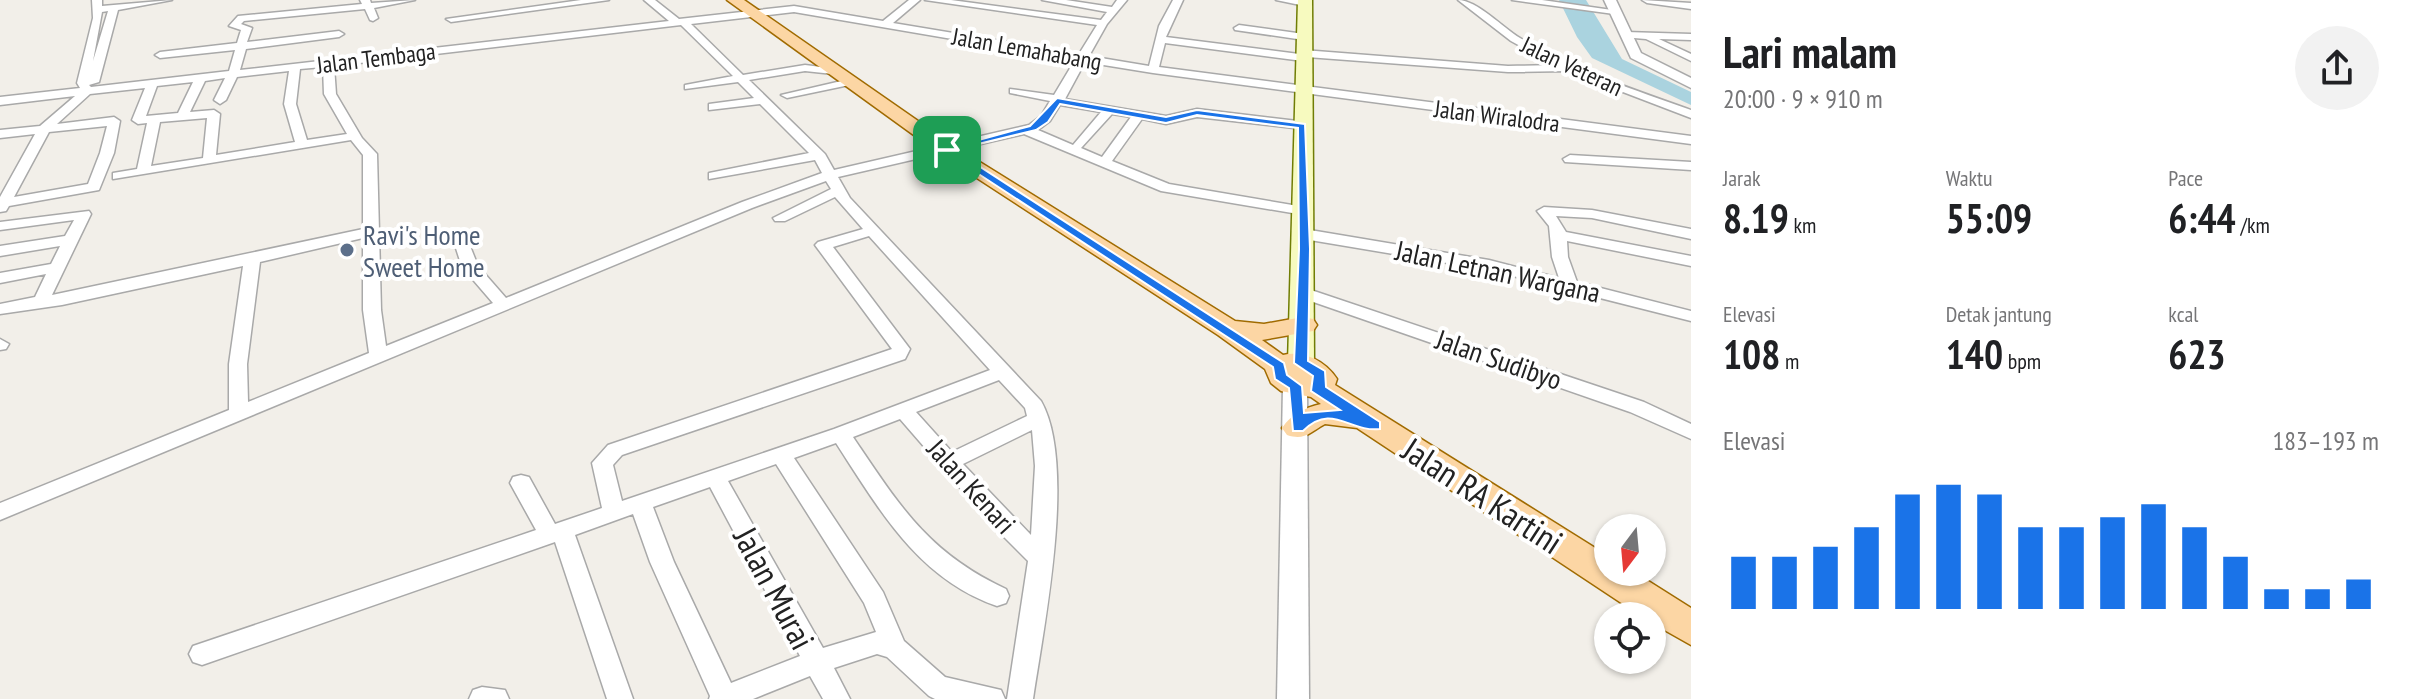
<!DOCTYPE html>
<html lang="id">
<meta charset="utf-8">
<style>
:root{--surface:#fff;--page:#f2f2f2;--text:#202124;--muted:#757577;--accent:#1a73e8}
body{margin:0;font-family:"PT Sans Narrow",sans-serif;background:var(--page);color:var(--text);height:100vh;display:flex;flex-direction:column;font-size:30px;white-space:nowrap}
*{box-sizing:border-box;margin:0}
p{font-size:26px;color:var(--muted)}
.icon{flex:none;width:44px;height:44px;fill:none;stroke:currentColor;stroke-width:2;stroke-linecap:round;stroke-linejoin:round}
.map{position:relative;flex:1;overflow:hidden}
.sheet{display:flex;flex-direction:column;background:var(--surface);width:720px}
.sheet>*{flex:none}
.needle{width:52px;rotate:196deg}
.tools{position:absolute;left:1594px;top:514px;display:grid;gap:16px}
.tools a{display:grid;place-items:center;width:72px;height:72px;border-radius:50%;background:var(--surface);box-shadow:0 2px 6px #0004;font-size:40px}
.pin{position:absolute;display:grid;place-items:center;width:68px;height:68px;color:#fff;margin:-34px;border-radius:16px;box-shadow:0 4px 12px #0006}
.round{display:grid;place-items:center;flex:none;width:84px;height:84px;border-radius:42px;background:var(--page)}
.summary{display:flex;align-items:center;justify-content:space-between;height:136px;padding:0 32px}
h1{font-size:44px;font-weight:700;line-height:60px}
.stats{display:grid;grid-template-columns:repeat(3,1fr);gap:12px;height:136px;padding:8px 32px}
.stats div{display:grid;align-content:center}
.stats b{font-size:40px;font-weight:700}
.stats small{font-size:22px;font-weight:400}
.stats p{font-size:22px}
.chart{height:224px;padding:16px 32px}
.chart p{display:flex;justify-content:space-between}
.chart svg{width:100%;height:144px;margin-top:8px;stroke:var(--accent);stroke-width:6}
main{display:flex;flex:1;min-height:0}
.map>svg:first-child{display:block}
</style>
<main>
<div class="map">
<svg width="1691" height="699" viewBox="0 0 1691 699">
<rect width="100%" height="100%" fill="#f2efe9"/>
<polygon fill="#aad3df" points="1559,0 1586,0 1622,59 1691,92 1691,105 1592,58 1577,37"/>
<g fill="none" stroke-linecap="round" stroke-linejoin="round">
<g stroke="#a9a9a9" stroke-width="3">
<g id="minor">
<path d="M92,0H102V6L172,0L118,10L99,82L89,85L91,87L229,71L235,50L160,58L155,55L160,52L237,43L241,30L229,26L238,16L362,4L360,0H370L371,3L415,0L374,8L378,18L373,21L370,20L365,9L244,21L241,24L252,28L247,42L339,31L344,34L339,37L246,49L240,70L669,21L644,0H655L679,19L794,6L883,21L909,0H920L893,23L1079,54L1097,25L925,0H951L1101,20L1107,12L1042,0H1066L1112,7L1117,0H1127L1107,24L1089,56L1149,66L1159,26L1173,0H1183L1166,37L1299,54L1303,50L1508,66L1555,65L1511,41L1458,0C1477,0 1503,28 1520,38C1573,70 1633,89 1691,110V118L1568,71L1508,72L1307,57L1303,61L1165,43L1159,67L1691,136V144L1153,73L1085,62L1065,99L1166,116L1197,109L1306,122V128L1302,129L1197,117L1166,124L1142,119L1112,161L1169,184L1304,207L1311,211L1304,215L1161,191L1024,134L838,177L850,198L1041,401C1077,464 1044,625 1033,699H1007L1028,561L992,525L900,419L853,437C899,505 928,553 1006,589L1009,596L1006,603L997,606C918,579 879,509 836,443L794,458L883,592L904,641L945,677L1001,690L1005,699H935L929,696L887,657L877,654L834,668L850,699H823L810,676L753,699H709L710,696L650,562L633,514L575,535L633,699H607L555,542L202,665L193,662L189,654L193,646L536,530L510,483L513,477L521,475L529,477L555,524L602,508L592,463L608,445L892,349L815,245L818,242L863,229L835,197L785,221H775L773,218L831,189L826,181L752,208L0,520V503L229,410V364L243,266L62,305L0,314V304L35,297L46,274L0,283V273L51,264L60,246L0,256V246L65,236L74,220L0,230V222L89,211L91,214L52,295L363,229V155L351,140L113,179V173L137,169L147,123L138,124L132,120L145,88L90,94L57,124L114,117L120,121L114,153L99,190L9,206L6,211L0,212V197L35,134L0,138V130L40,126L75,96L0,105V97L80,88L77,83L93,18ZM108,11L93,61L102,12ZM794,12L1075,60L1054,95L1010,89V93L1050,101L1041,116L1029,125L834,170L825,154L749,80L805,71L833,74L839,71L837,69L805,65L743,75L691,24ZM681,25L733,76L685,85V89L738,82L754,98L709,104V110L760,104L809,153L709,173V179L815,160L822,173L742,202L506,298L478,266L466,236H456L453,239L462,267L493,303L386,346L381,310L377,154L362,138L336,94L334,66ZM323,67L324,94L347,134L307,140L296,104L300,69ZM289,71L284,104L295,142L216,155L220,114L214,110L190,112L205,81L225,78L214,100L220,104L226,100L237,77ZM193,82L178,113L146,116L157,86ZM1060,105L1101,112L1073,145L1038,130L1050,121ZM1112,114L1131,117L1102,157L1081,148ZM207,118L203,158L151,166L160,122ZM107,126L100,153L88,184L14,197L49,132ZM869,236L990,370L834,429L622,501L613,465L622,455L905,359L910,349L833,247ZM363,238V310L369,353L248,402L247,364L260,262ZM999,380L1025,408L1027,416L952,452L916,412ZM1032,430L1035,466L1031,535L963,464ZM776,464L864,603L876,632L823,648L728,481ZM710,487L800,656L731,683L674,562L653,507Z"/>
<polygon points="581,0 609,0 451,22 446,19"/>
<polygon points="1276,0 1303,0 1310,3 1305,6"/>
<polygon points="1512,0 1542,0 1619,11 1614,14"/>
<polygon points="1642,0 1691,3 1691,9 1647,3"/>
<polygon points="1239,25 1304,34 1309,37 1304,40 1235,30 1234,28"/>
<polygon points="1626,32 1691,34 1691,40 1659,39 1691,54 1691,61 1646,39 1622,37 1621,35"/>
<polygon points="850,79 854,80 854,84 787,98 781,95"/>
<polygon points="1570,155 1691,162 1691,170 1565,162 1563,159"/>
<polygon points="1544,207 1592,210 1691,229 1691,239 1592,218 1556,216 1566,232 1691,256 1691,266 1567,241 1568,257 1577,282 1691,311 1691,321 1489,270 1304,239 1296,234 1304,229 1489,260 1559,278 1552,257 1549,226 1537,211"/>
<polygon points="1305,288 1644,402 1691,424 1691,439 1630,412 1299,297 1297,293"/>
<polygon points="0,339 9,344 6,349 0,350"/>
<polygon points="482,687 505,690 509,699 469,699 473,690"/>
</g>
</g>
<g stroke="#a9a9a9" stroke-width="3">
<g id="tertiary">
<polygon points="1604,0 1616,0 1641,53 1691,78 1691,88 1631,58"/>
<polygon points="1295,379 1307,386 1309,699 1277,699 1283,386"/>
</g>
</g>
<g stroke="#707d05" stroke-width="3">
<polygon id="secondary" points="1298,0 1312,0 1314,363 1310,369 1292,369 1288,363"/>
</g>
<g stroke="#a06b00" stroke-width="3">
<path id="primary" d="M727,0H744L954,146L1235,321L1264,324L1303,317L1313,319L1317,325L1313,331L1262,340L1283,355C1305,350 1326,362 1337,379L1335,385L1608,556V572H1634L1691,608V645L1652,623V616H1641L1357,428L1325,424C1310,432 1305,441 1287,435L1282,428C1292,413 1305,408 1321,404L1311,397L1281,391L1271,383L1265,369L1218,335L940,154Z"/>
</g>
<use href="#minor" fill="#fff" fill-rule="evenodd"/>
<use href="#tertiary" fill="#fff" fill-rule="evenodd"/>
<use href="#secondary" fill="#f7fabf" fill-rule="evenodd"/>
<use href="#primary" fill="#fcd6a4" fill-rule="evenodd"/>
</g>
<path fill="#1a73e8" stroke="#fff" stroke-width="2" fill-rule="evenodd" d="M1057,98L1166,117L1197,110L1305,124L1310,249L1308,361L1325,371L1326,387L1380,422V429C1350,433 1332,402 1303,431H1293L1289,388L1275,379L1273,367L942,150L1030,126ZM1060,104L1166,123L1197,115L1298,128L1299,249L1294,363L1313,376L1311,391L1340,410L1304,413L1302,386L1287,375L1284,363L954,150L1036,130L1048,122Z"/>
<circle fill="#5c6f8a" stroke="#fff" stroke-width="3" cx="347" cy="250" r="8"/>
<g text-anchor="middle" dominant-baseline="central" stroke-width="8" stroke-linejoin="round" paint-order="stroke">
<g font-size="24" fill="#222" stroke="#fff">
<text transform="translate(1027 49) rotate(10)">Jalan Lemahabang</text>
<text transform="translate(376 58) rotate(-7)">Jalan Tembaga</text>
<text transform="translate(1572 66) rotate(25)">Jalan Veteran</text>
<text transform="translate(1497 116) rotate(7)">Jalan Wiralodra</text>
</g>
<g font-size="28" fill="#4e5e75" stroke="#fff" text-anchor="start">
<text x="363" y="234">Ravi's Home<tspan x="363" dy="32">Sweet Home</tspan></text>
</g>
<g font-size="28" fill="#222" stroke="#fff">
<text transform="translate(1498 271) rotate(12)">Jalan Letnan Wargana</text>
<text transform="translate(1499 359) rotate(19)">Jalan Sudibyo</text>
<text transform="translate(972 486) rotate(48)">Jalan Kenari</text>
</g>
<g font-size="34" fill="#222" stroke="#fff">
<text transform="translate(1483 495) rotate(33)">Jalan RA Kartini</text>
<text transform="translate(775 588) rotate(62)">Jalan Murai</text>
</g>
</g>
</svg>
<div class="tools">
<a><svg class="needle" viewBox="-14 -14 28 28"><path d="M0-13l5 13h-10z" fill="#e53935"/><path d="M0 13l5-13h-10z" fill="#757577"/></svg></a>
<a><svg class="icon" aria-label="locate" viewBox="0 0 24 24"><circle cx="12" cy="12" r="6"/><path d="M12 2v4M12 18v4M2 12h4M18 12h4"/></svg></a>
</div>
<div class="pin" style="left:947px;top:150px;background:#1e9e55"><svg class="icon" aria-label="arrive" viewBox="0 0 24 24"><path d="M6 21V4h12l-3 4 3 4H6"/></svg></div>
</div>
<section class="sheet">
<div class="summary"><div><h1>Lari malam</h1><p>20:00 · 9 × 910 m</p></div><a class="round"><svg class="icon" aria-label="share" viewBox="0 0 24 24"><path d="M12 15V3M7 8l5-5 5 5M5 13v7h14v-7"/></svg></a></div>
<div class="stats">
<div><p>Jarak</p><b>8.19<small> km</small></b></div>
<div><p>Waktu</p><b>55:09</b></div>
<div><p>Pace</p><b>6:44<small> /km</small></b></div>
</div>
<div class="stats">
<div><p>Elevasi</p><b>108<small> m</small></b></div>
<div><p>Detak jantung</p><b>140<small> bpm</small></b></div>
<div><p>kcal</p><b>623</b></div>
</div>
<div class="chart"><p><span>Elevasi</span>183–193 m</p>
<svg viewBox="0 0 160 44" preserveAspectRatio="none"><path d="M5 44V28M15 44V28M25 44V25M35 44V19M45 44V9M55 44V6M65 44V9M75 44V19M85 44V19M95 44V16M105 44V12M115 44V19M125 44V28M135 44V38M145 44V38M155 44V35"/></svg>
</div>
</section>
</main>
